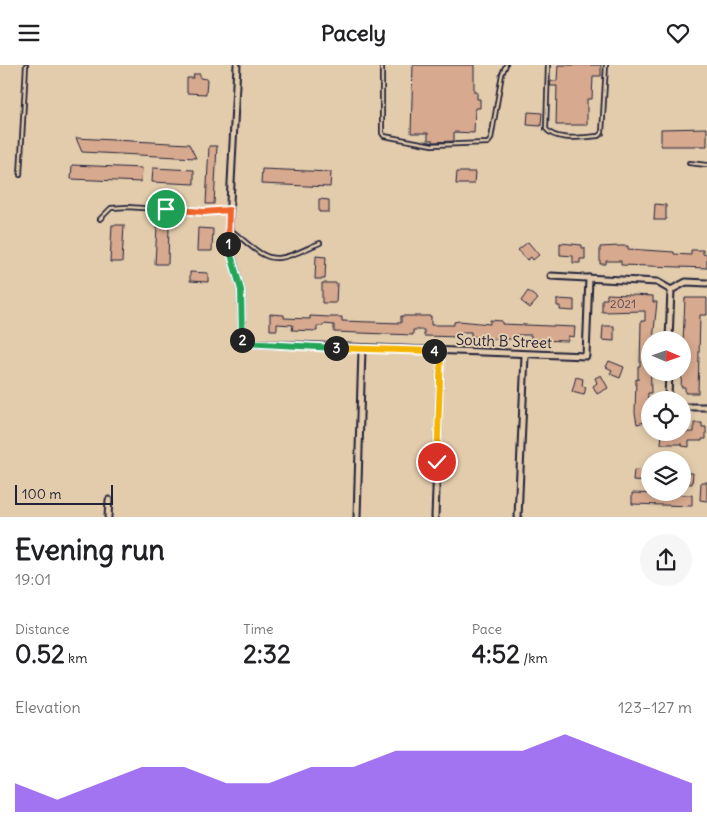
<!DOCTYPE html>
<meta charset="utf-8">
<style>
:root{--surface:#fff;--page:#f6f6f6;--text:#202124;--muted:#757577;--accent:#7c3aed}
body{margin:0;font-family:Delius,sans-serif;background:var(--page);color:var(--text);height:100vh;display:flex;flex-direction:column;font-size:19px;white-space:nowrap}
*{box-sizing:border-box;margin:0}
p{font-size:16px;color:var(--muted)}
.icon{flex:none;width:28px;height:28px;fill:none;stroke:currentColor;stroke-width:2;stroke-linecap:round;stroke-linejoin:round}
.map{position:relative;height:452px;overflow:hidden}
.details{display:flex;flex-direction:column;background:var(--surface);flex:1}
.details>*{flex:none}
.needle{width:32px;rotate:92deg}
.tools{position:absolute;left:641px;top:266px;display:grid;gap:10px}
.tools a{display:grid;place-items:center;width:50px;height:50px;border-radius:50%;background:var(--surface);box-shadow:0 2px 8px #0003;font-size:25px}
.scale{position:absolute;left:15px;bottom:12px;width:98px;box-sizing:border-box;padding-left:5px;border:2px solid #22223b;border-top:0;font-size:14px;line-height:18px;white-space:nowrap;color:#22223b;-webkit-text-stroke:4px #e3ccac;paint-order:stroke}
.pin{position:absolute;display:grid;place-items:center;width:42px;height:42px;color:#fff;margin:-21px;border:2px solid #fff;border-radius:50%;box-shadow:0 1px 5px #0007}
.km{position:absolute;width:25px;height:25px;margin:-12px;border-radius:50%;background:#222;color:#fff;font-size:14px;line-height:25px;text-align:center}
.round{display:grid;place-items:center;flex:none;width:52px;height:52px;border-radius:26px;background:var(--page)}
.summary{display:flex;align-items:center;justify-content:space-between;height:85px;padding:0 15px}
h1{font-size:28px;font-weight:700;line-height:38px}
.stats{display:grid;grid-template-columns:repeat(3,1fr);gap:8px;height:85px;padding:5px 15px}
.stats div{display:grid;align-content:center}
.stats b{font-size:25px;font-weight:700}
.stats small{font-size:14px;font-weight:400}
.stats p{font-size:14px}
.chart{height:140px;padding:10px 15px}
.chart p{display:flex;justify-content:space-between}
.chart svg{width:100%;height:90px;margin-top:5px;fill:var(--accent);opacity:.7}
header{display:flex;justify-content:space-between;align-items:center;height:65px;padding:0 15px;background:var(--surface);font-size:22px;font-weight:700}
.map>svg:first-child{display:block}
</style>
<header><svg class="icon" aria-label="menu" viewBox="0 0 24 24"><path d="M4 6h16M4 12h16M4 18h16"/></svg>Pacely<svg class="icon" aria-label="heart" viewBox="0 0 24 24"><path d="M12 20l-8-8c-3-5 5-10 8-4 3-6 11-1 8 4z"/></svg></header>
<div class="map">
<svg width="707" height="452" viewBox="0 0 707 452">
<rect width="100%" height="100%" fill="#e3ccac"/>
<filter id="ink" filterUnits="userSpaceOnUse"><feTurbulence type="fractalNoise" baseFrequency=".02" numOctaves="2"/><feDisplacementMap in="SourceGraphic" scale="10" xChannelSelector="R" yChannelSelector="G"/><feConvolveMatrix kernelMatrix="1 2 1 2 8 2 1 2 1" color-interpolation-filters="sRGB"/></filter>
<g filter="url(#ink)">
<g fill="#d7a98e" stroke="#22223b">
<polygon points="413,0 474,0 474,27 477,27 477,34 480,34 480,43 475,43 474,68 454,67 454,76 433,77 433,75 428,75 428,68 411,68"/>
<polygon points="558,0 601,0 601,11 593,11 592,34 587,34 587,60 556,60 557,21 550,21 551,16 557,16"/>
<polygon points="194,9 200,9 200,13 207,14 206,29 187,28 187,13 193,13"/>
<polygon points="528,47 542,48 541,61 527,60"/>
<polygon points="707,63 707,81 661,81 661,64"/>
<polygon points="76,73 189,79 196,93 82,87"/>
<polygon points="209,81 217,81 214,139 206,139"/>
<polygon points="72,100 142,103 141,117 71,114"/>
<polygon points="153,103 194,105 194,119 152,117"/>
<polygon points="262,104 331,107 330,122 261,119"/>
<polygon points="457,107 475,107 474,119 456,119"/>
<polygon points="319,134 329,135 329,147 319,147"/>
<polygon points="655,139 666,140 666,155 654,155"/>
<polygon points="112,160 124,160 122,197 110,197"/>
<polygon points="157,161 169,162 168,199 155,199"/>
<polygon points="198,163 213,164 212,186 197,186"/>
<polygon points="528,177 539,190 533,195 531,192 527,195 518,185"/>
<polygon points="560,178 582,180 582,183 585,183 585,194 580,194 580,198 573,198 573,191 560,190"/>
<polygon points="620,181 628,181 628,184 674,187 674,189 691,190 691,185 703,185 703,189 707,190 707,203 621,200 621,196 606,196 606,199 600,199 600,182"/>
<polygon points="316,191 326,192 325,214 315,214"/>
<polygon points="190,207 208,208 208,217 190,216"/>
<polygon points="322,218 337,218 336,238 322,238"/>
<polygon points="528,226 538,234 530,243 521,236"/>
<polygon points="607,229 653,231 653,237 657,237 653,275 650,275 651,328 648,328 647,346 649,356 637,359 635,348 636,314 638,315 638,301 640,301 641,256 645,256 645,246 602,247 602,234 607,234"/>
<polygon points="685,233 707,233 707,250 700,250 698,328 685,328 685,322 681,322"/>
<polygon points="557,234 574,235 574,246 560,245 560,241 557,241"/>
<polygon points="270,249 284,250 284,253 310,254 310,251 330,252 342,252 342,256 401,258 401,251 431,251 431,260 454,260 454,257 459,256 490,259 490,255 502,256 502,259 575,262 574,272 568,271 568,276 531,275 531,270 514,270 513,274 492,274 471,271 471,267 461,267 461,272 424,271 424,265 413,265 413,270 334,267 334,260 324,259 323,261 317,261 317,266 292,265 293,260 277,259 277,265 270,265"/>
<polygon points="603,261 614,261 614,276 602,275"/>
<polygon points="609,296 624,302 620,313 610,309 612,305 606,302"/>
<polygon points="601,310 608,323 597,329 593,321 597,318 595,313"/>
<polygon points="576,312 583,314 582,321 586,322 584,330 572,327"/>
<polygon points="694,358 702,358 702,362 706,362 706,374 702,374 702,376 689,376 689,382 682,381 682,379 661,379 662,368 694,367"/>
<polygon points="634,405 650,406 650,417 633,416"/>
<polygon points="682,408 693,408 692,419 682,418"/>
<polygon points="701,417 707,417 707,436 700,435"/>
<polygon points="632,428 692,430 692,441 632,439"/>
</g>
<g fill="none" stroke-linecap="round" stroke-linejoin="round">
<g stroke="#22223b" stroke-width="6">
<g id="lane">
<polyline points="382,0 382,68 384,71 432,80 488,78 491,74 502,9 506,0"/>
<path d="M548,0L546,64C556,77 583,72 598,71L602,68L606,0"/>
<polyline points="689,98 707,100"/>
<polyline points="20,110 26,0"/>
<polyline points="100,154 111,143 127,142 204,147 229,145"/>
<path d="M229,164C244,173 260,195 279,193C292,192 307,183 320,178"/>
</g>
</g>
<g stroke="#22223b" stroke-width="9">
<g id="street">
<polyline points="237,0 228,177 241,225 242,278 586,291 589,213"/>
<polyline points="551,211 657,217 671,225 686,217 707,218"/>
<polyline points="669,275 671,225"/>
<polyline points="669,308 668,331 670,335"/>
<polyline points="682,342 707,342"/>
<polyline points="108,452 109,435"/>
<polyline points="357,452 362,284"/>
<polyline points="435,452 441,287"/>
<polyline points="518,452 525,290"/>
</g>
</g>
<use href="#lane" stroke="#e3ccac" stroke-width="2.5"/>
<use href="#street" stroke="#e3ccac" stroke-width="5"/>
</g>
</g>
<g fill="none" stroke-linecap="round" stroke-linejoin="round" filter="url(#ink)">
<g stroke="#fff" stroke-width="10">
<polyline id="split-1" points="166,144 204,147 229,145 228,179"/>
</g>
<g stroke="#fff" stroke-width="10">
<polyline id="split-2" points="228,179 241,225 242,275"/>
</g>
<g stroke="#fff" stroke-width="10">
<polyline id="split-3" points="242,275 242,278 336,283"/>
</g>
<g stroke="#fff" stroke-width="10">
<polyline id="split-4" points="336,283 434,286"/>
</g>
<g stroke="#fff" stroke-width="10">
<polyline id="split-5" points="434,286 441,287 437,397"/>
</g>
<use href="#split-1" stroke="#f0652b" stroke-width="6"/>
<use href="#split-2" stroke="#22a559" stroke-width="6"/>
<use href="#split-3" stroke="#22a559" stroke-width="6"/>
<use href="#split-4" stroke="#f5b400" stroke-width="6"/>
<use href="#split-5" stroke="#f5b400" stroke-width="6"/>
</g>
<g text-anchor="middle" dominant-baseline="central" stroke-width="4" stroke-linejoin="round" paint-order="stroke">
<g font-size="12" fill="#4f4450">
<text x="623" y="238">2021</text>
</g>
<g font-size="15" fill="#22223b" stroke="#e3ccac">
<text transform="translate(504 276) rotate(2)">South B Street</text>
</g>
</g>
</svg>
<div class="tools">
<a><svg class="needle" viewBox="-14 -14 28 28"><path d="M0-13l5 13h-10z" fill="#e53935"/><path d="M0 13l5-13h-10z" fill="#757577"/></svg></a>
<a><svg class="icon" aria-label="locate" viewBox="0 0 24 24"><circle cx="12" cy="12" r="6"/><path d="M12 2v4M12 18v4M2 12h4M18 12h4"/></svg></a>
<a><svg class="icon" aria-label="layers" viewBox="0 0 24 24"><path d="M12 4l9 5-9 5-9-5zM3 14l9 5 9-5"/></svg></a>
</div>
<div class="scale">100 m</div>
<div class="pin" style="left:166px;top:144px;background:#1e9e55"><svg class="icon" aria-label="arrive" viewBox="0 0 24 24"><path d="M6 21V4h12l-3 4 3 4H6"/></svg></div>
<div class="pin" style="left:437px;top:397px;background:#d93025"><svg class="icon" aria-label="check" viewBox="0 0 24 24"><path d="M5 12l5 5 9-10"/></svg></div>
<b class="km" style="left:228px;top:179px">1</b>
<b class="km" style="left:242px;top:275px">2</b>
<b class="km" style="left:336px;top:283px">3</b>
<b class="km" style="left:434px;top:286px">4</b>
</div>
<section class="details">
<div class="summary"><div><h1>Evening run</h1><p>19:01</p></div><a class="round"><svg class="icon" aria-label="share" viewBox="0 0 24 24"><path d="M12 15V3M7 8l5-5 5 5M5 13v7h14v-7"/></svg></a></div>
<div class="stats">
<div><p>Distance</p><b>0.52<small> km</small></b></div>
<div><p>Time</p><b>2:32</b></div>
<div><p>Pace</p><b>4:52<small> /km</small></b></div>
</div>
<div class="chart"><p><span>Elevation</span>123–127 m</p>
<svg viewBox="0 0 160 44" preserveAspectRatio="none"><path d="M0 44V30L10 38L20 30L30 22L40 22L50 30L60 30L70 22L80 22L90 14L100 14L110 14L120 14L130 6L140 14L150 22L160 30V44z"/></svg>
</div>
</section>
